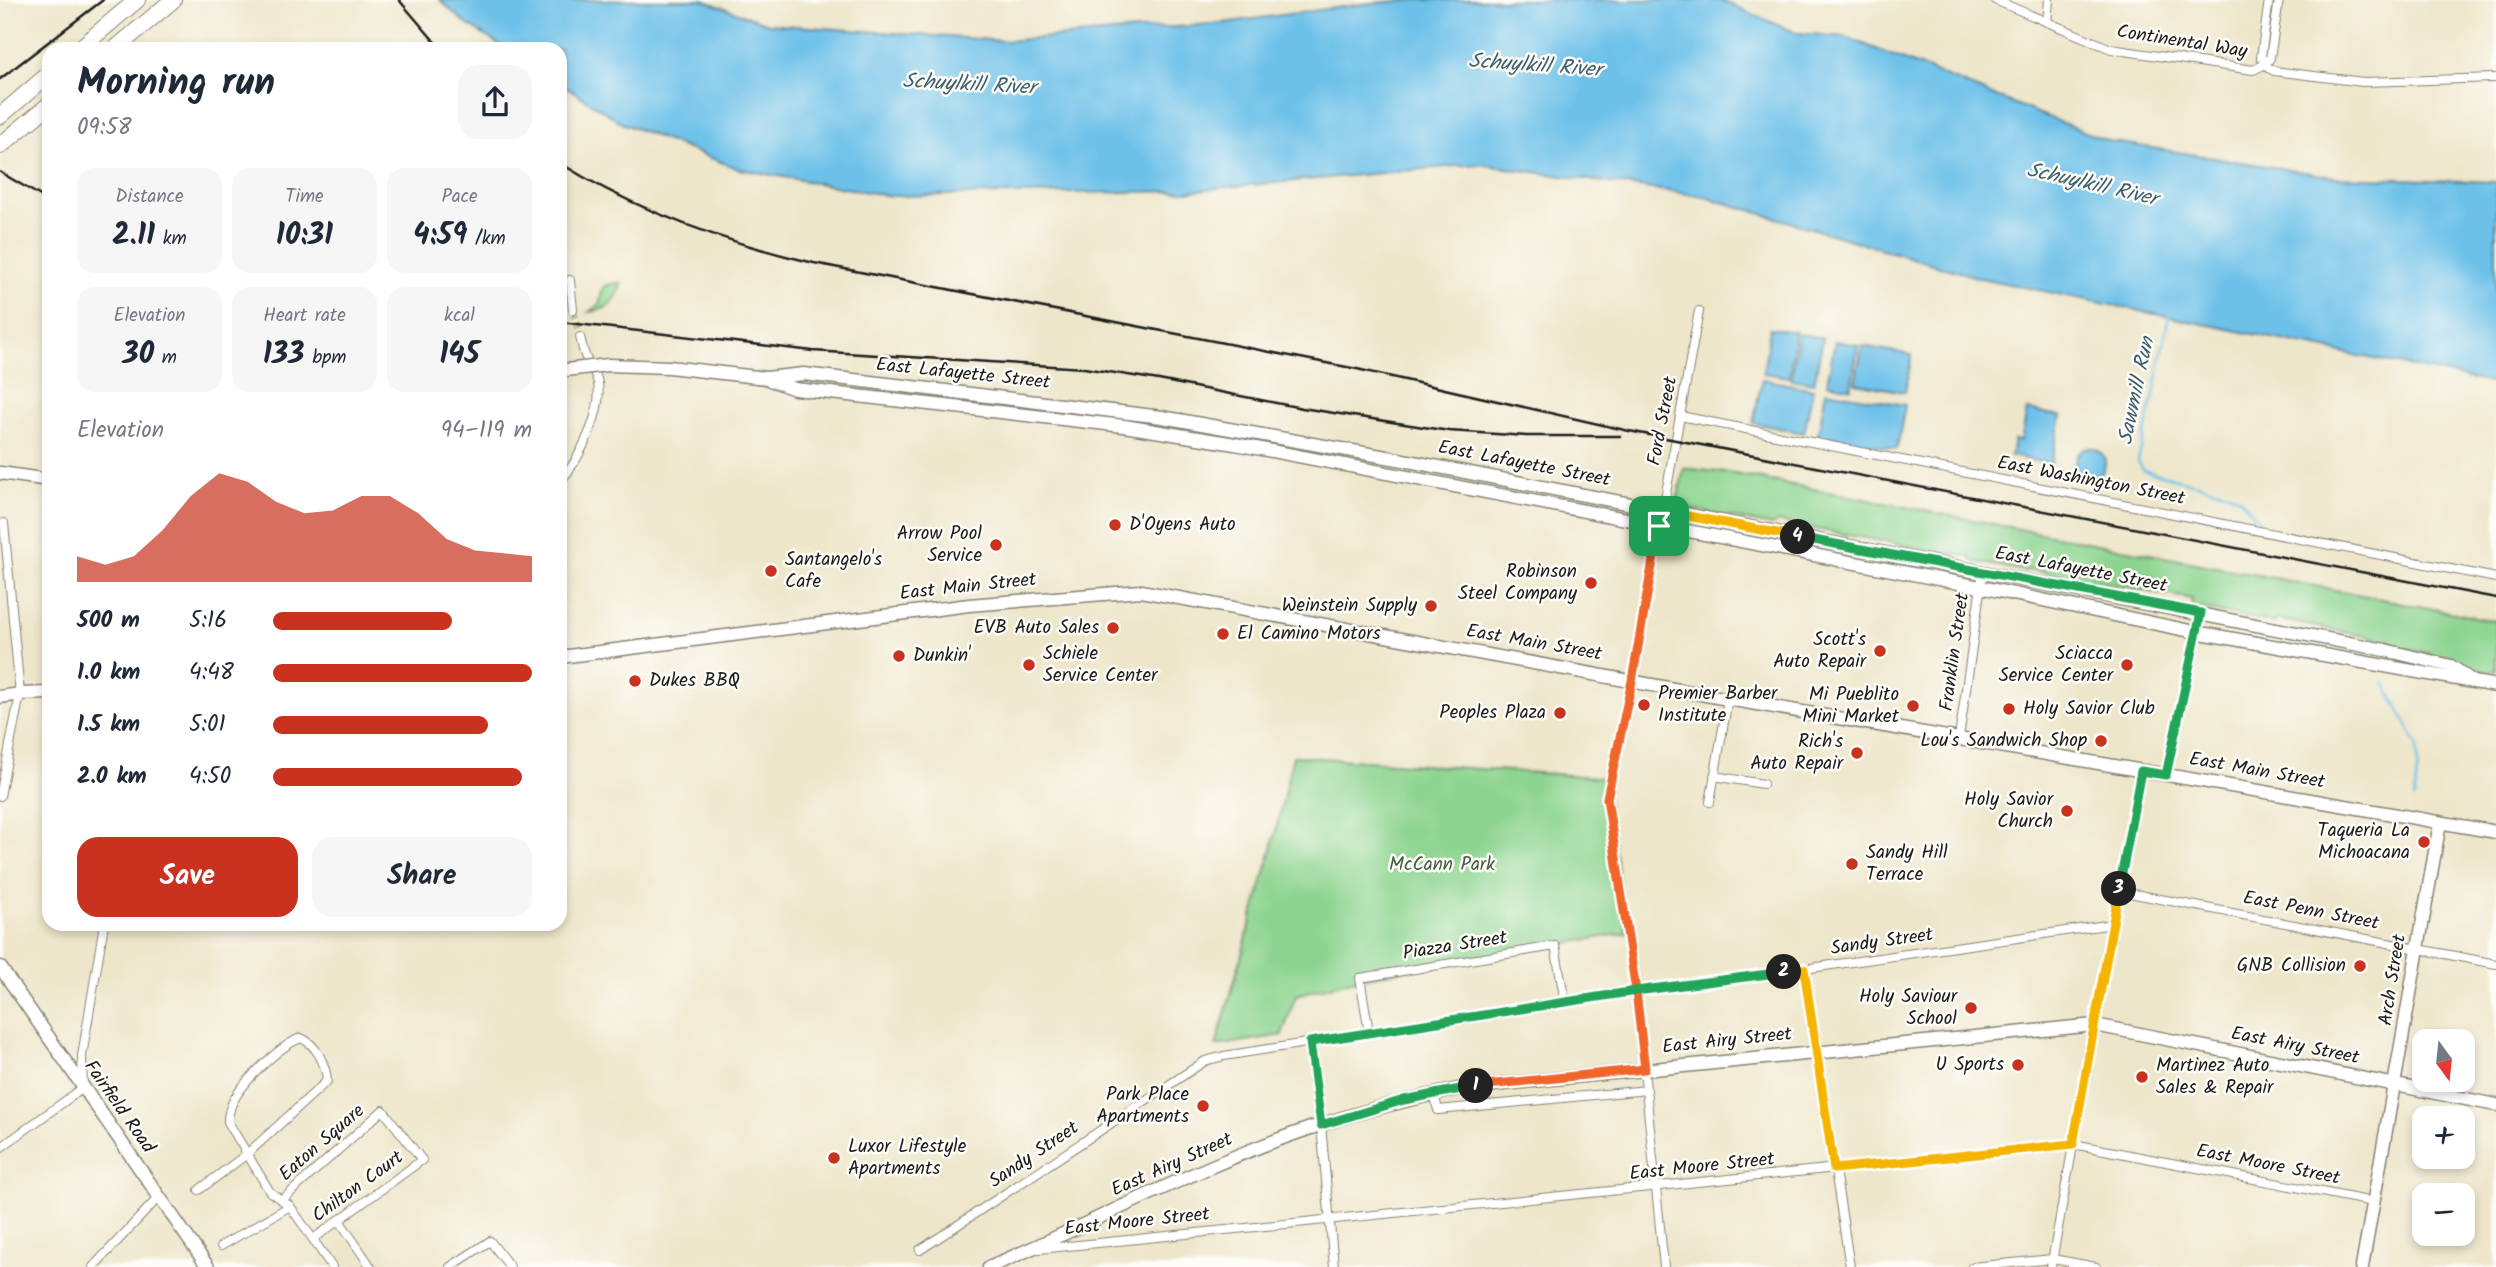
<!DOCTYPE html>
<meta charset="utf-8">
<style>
:root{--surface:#fff;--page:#f6f6f7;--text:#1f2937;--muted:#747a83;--accent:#c8321e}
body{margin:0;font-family:Kalam,sans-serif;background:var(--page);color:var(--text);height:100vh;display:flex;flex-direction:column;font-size:26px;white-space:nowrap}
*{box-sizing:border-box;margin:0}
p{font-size:23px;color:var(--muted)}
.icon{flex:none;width:38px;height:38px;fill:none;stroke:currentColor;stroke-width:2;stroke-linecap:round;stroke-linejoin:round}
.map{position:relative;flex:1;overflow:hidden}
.sheet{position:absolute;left:42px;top:42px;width:525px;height:889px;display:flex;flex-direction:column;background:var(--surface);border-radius:21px;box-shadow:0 4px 10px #0003}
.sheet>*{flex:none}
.needle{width:46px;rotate:165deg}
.tools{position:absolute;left:2412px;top:1029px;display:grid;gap:14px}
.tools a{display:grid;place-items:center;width:63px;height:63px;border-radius:14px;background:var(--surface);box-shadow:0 4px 10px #0003;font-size:35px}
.pin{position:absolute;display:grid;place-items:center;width:60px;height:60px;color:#fff;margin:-30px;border-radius:14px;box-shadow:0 4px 10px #0006}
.km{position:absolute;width:35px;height:35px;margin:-18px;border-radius:50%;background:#222;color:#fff;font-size:19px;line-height:35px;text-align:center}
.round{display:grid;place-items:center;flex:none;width:74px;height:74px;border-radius:21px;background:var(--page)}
.summary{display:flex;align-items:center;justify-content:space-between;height:119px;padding:0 35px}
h1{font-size:38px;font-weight:700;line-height:52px}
.figures{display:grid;grid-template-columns:repeat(3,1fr);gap:10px;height:119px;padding:7px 35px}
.figures div{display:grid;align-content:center;border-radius:18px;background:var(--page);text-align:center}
.figures b{font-size:30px;font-weight:700}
.figures small{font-size:19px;font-weight:400}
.figures p{font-size:19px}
.chart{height:196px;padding:14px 35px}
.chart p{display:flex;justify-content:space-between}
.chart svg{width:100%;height:126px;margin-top:7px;fill:var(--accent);opacity:.7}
.cta{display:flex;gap:14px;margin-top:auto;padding:14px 35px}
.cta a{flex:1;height:80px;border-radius:21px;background:var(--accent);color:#fff;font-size:28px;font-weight:700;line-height:80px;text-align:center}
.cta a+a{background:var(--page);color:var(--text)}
ul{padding:0 35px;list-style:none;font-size:23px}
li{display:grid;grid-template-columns:112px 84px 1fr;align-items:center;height:52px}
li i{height:18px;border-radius:9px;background:var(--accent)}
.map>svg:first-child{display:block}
</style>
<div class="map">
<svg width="2496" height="1267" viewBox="0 0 2496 1267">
<rect width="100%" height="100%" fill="#fdfcf7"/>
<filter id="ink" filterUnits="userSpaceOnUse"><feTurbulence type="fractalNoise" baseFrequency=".0143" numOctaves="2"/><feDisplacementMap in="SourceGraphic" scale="14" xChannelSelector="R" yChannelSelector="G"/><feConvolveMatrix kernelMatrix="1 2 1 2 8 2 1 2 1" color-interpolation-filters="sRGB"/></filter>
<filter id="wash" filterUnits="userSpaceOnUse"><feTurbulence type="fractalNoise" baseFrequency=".00686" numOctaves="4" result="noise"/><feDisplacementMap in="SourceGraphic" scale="28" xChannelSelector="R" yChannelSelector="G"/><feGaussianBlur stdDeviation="1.57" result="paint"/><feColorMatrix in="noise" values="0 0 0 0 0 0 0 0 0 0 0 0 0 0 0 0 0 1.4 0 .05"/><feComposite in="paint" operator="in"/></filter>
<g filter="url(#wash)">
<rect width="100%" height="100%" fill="#eee6ca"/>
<g fill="#8cd48f" stroke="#547856" stroke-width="2">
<path d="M622,282C616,302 610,310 589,312L599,305L602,290L607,285Z"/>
<path d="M1684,468L1735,474L2496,621V671C2473,674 2447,659 2423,652C2412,649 2401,647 2390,645L2391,641L2277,619L2274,623L2191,607L2192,599L2031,570L2025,571L1972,561L1970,557L1777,522L1772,526L1676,506Z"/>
<polygon points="1293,756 1611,778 1607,798 1627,933 1360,978 1296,995 1282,1035 1216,1046 1272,848"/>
</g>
<g fill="#6dc1e9" stroke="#446e82" stroke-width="2">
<polygon points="440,0 703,0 768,24 1005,41 1223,23 1371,3 1416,0 1720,0 1797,33 1846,37 2108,141 2335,177 2496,182 2496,384 1980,278 1702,196 1478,164 1187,191 890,196 739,169 624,124 560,83 560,49 506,49 465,23"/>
<polygon points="1770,328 1796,332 1789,377 1763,373"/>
<polygon points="1799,334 1823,338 1814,383 1791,379"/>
<polygon points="1835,341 1858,345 1851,388 1827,383"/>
<polygon points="1862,346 1912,355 1905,392 1855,383"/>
<polygon points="1762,379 1813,389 1804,433 1753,423"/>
<polygon points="1826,391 1905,405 1897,449 1818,435"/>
<polygon points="2027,410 2061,416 2051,464 2011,456 2014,440 2021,441"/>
<circle cx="2090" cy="463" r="15"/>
</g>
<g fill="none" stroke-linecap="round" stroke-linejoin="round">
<g stroke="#6dc1e9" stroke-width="2.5">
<polyline points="2169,315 2154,395 2138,461 2143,470 2226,492 2240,498 2259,521"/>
<polyline points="2385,683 2417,745 2418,765 2414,799"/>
</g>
</g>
</g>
<g filter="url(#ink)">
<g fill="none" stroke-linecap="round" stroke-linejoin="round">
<polyline stroke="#c4bea7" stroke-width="8" stroke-dasharray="8 4" stroke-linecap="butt" points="573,310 580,337"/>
<g stroke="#858173" stroke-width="10">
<g id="street">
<polyline points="1995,0 2111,49 2253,70 2266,64"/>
<polyline points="2269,0 2261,57 2269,68 2274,71 2363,82 2496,78"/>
<polyline points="2047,22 2049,0"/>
<polyline points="2266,64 2270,58 2279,0"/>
<polyline points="570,280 573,310"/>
<polyline points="1680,416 2496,578"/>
<path d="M560,482C579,460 603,413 598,383C596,373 590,367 586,358C583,352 582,344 580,337"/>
<polyline points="1959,738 1983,571"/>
<polyline points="2166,775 2201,613"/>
<polyline points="1714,776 1763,784"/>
<polyline points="0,796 20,694 4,523"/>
<polyline points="1710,802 1728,699"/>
<polyline points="2119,891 2496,964"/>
<polyline points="1804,969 1850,1267"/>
<polyline points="1369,1032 1360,978 1555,946 1565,1002"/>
<polyline points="1310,1042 1321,1125 1334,1267"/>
<polyline points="1434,1094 1438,1110 1647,1090"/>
<polyline points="0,1148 83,1088 82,1056 104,924"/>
<path d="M199,1190L247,1154L327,1081C326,1064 316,1044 301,1038C279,1046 239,1085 231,1106C229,1111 228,1117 228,1122L270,1192L290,1206L332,1267"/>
<polyline points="282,1200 383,1110 422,1160 313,1239"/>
<polyline points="339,1220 371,1267"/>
<polyline points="221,1246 290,1206"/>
<polyline points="1039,1249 2073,1144 2373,1202"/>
<polyline points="920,1250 1205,1061 1224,1056 1636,991 1804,969 2113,924"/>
<polyline points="93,1267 158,1198"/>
<polyline points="450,1267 490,1241 510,1267"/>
<polyline points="1664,1267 1636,991 1607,798 1632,681 1699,311"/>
<polyline points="1972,1267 2053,1259 2096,1267"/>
<polyline points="2051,1267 2141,771"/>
</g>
</g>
<g stroke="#858173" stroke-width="15">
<g id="secondary">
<polyline points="608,365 669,367 766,378 804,374 1162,417 1398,459 2385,650 2451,666 2472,681"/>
<polyline points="770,380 795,389 1124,426 1235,444 1980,587 2195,632 2496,686"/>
<polyline points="0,473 49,480"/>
<polyline points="0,967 208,1267"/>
<path d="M989,1267C1100,1220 1208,1161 1323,1124C1369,1109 1415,1098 1463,1088L2095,1025L2496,1105"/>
<polyline points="2362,1267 2440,823"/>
</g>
</g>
<g stroke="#858173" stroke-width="15">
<g id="primary">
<polyline points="560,657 969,605 1141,591 1728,699 2496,832"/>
<polyline points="0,697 20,694 49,693"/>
</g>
</g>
<g stroke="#858173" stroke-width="18">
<g id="highway">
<polyline points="79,49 137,0"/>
<polyline points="115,49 173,0"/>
<polyline points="0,116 49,74"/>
<polyline points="0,146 49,105"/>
</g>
</g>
<use href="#street" stroke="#fff" stroke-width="8"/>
<use href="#secondary" stroke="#fff" stroke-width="12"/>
<use href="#primary" stroke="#fff" stroke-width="12"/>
<use href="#highway" stroke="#fff" stroke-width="16"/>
<g stroke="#1c1c1c" stroke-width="2.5">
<polyline points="399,0 441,49"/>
<polyline points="0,79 103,0"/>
<path d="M560,163C638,212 724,242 814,263L1357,369L1629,431L2496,598"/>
<polyline points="0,172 49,201"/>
<polyline points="560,322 813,351 1084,368 1159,380 1302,408 1449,431 1527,436 1620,436"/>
</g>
<g stroke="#858173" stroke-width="15" stroke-linecap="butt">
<polyline id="secondary-bridge" points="566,370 608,365"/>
</g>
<use href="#secondary-bridge" stroke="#fff" stroke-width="12"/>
</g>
</g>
<g fill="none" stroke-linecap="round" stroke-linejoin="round" filter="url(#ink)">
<g stroke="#fff" stroke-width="14">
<polyline id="split-1" points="1476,1086 1645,1069 1636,991 1607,798 1632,681 1659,526"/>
</g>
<g stroke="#fff" stroke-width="14">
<polyline id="split-2" points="1476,1086 1404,1100 1321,1125 1310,1042 1636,991 1784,972"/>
</g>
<g stroke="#fff" stroke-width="14">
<polyline id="split-3" points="1784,972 1804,969 1834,1169 2073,1144 2119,889"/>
</g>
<g stroke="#fff" stroke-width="14">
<polyline id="split-4" points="1798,537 2201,613 2166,775 2141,771 2119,889"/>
</g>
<g stroke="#fff" stroke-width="14">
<polyline id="split-5" points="1659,526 1662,511 1798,537"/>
</g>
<use href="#split-1" stroke="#f0652b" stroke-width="9"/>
<use href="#split-2" stroke="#22a559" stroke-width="9"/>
<use href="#split-3" stroke="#f5b400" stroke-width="9"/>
<use href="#split-4" stroke="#22a559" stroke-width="9"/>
<use href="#split-5" stroke="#f5b400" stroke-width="9"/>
</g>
<g fill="#c8321e" stroke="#fdfcf7" stroke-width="2.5">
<circle cx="1115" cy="525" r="7"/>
<circle cx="996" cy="545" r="7"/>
<circle cx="771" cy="571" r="7"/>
<circle cx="1591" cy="583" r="7"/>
<circle cx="1431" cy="606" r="7"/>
<circle cx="1113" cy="628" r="7"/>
<circle cx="1223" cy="634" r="7"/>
<circle cx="1880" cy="651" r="7"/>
<circle cx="899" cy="656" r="7"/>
<circle cx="1029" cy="665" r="7"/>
<circle cx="2127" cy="665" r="7"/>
<circle cx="635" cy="681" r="7"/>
<circle cx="1644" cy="705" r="7"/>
<circle cx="1913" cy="706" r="7"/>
<circle cx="2009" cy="709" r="7"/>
<circle cx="1560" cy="713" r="7"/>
<circle cx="2101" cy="741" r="7"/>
<circle cx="1857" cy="753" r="7"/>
<circle cx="2067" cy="811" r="7"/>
<circle cx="2424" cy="842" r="7"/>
<circle cx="1852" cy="864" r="7"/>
<circle cx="2360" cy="966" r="7"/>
<circle cx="1971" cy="1008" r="7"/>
<circle cx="2018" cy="1065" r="7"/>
<circle cx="2142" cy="1077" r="7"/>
<circle cx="1203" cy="1106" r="7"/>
<circle cx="834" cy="1158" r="7"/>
</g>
<g text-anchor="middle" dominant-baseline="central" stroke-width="5" stroke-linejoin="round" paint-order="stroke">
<g font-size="19" fill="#1c1c1c" stroke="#fdfcf7">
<text transform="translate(2182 42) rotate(9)">Continental Way</text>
<text transform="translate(963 374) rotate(6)">East Lafayette Street</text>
<text transform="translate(1663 421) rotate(-79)">Ford Street</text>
<text transform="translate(1524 464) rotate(11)">East Lafayette Street</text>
<text transform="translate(2091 481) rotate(11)">East Washington Street</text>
<text transform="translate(2081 570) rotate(11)">East Lafayette Street</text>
<text transform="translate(968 587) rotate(-6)">East Main Street</text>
<text transform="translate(1534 643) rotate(10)">East Main Street</text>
<text transform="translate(1955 652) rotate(-82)">Franklin Street</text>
<text transform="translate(2257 771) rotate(10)">East Main Street</text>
<text transform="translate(2311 911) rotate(11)">East Penn Street</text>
<text transform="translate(1882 942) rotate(-8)">Sandy Street</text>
<text transform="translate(1455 946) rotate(-9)">Piazza Street</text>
<text transform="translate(2393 980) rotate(-81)">Arch Street</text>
<text transform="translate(1727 1041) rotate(-6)">East Airy Street</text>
<text transform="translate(2295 1046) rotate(11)">East Airy Street</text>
<text transform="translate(119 1107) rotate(55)">Fairfield Road</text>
<text transform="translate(322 1143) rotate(-41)">Eaton Square</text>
<text transform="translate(1034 1155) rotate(-34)">Sandy Street</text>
<text transform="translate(1172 1165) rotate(-24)">East Airy Street</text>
<text transform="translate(2268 1165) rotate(11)">East Moore Street</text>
<text transform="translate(1702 1167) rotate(-6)">East Moore Street</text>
<text transform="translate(358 1187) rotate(-36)">Chilton Court</text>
<text transform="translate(1137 1222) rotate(-6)">East Moore Street</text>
</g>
<g font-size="19" fill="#1c1c1c" stroke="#fdfcf7" text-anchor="end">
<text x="1129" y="525" text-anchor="start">D'Oyens Auto</text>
<text x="982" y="534">Arrow Pool<tspan x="982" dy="22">Service</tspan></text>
<text x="785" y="560" text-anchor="start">Santangelo's<tspan x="785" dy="22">Cafe</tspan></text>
<text x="1577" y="572">Robinson<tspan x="1577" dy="22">Steel Company</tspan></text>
<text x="1417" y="606">Weinstein Supply</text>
<text x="1099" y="628">EVB Auto Sales</text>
<text x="1237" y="634" text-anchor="start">El Camino Motors</text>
<text x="1866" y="640">Scott's<tspan x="1866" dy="22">Auto Repair</tspan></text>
<text x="1043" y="654" text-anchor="start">Schiele<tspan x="1043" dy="22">Service Center</tspan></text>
<text x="2113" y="654">Sciacca<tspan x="2113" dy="22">Service Center</tspan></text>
<text x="913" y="656" text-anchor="start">Dunkin'</text>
<text x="649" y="681" text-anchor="start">Dukes BBQ</text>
<text x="1658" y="694" text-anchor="start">Premier Barber<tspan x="1658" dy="22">Institute</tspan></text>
<text x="1899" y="695">Mi Pueblito<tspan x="1899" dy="22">Mini Market</tspan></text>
<text x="2023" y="709" text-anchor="start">Holy Savior Club</text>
<text x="1546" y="713">Peoples Plaza</text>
<text x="2087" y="741">Lou's Sandwich Shop</text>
<text x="1843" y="742">Rich's<tspan x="1843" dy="22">Auto Repair</tspan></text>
<text x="2053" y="800">Holy Savior<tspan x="2053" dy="22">Church</tspan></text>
<text x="2410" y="831">Taqueria La<tspan x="2410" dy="22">Michoacana</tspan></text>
<text x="1866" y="853" text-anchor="start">Sandy Hill<tspan x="1866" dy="22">Terrace</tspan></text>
<text x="2346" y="966">GNB Collision</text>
<text x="1957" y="997">Holy Saviour<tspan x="1957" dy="22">School</tspan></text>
<text x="2004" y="1065">U Sports</text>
<text x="2156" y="1066" text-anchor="start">Martinez Auto<tspan x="2156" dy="22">Sales &amp; Repair</tspan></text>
<text x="1189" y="1095">Park Place<tspan x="1189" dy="22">Apartments</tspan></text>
<text x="848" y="1147" text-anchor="start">Luxor Lifestyle<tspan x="848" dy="22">Apartments</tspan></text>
</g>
<g font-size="19" fill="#435c44" stroke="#fdfcf7">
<text x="1442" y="865">McCann Park</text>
</g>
<g font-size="21" font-style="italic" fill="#3c5e6e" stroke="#fdfcf7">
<text transform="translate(1535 66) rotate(4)">Schuylkill River</text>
<text transform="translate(969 85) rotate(3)">Schuylkill River</text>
<text transform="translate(2092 185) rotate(13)">Schuylkill River</text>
<text transform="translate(2137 391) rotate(-78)">Sawmill Run</text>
</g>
</g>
</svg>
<div class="tools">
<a><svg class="needle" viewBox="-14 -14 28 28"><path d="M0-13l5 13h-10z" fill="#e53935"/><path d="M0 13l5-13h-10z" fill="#747a83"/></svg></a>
<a>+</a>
<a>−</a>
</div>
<div class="pin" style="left:1659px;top:526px;background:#1e9e55"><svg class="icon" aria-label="arrive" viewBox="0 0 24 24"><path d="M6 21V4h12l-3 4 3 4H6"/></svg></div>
<b class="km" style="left:1476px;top:1086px">1</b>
<b class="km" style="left:1784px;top:972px">2</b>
<b class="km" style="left:2119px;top:889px">3</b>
<b class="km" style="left:1798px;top:537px">4</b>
<section class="sheet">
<div class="summary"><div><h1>Morning run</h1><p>09:58</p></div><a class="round"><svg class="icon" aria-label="share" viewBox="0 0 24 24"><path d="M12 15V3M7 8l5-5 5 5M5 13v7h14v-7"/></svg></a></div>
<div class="figures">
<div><p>Distance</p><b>2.11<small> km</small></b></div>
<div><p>Time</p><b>10:31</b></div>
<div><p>Pace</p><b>4:59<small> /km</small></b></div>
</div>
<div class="figures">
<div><p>Elevation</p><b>30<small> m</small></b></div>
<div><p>Heart rate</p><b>133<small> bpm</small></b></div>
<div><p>kcal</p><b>145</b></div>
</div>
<div class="chart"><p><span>Elevation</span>94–119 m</p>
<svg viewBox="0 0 160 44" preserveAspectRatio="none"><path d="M0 44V35L10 38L20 35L30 26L40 14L50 6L60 9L70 16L80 20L90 19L100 14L110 14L120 20L130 29L140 33L150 34L160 35V44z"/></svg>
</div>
<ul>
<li><b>500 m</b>5:16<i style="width:69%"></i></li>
<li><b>1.0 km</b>4:48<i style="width:100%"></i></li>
<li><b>1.5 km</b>5:01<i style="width:83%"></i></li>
<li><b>2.0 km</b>4:50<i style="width:96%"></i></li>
</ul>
<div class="cta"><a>Save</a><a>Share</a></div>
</section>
</div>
